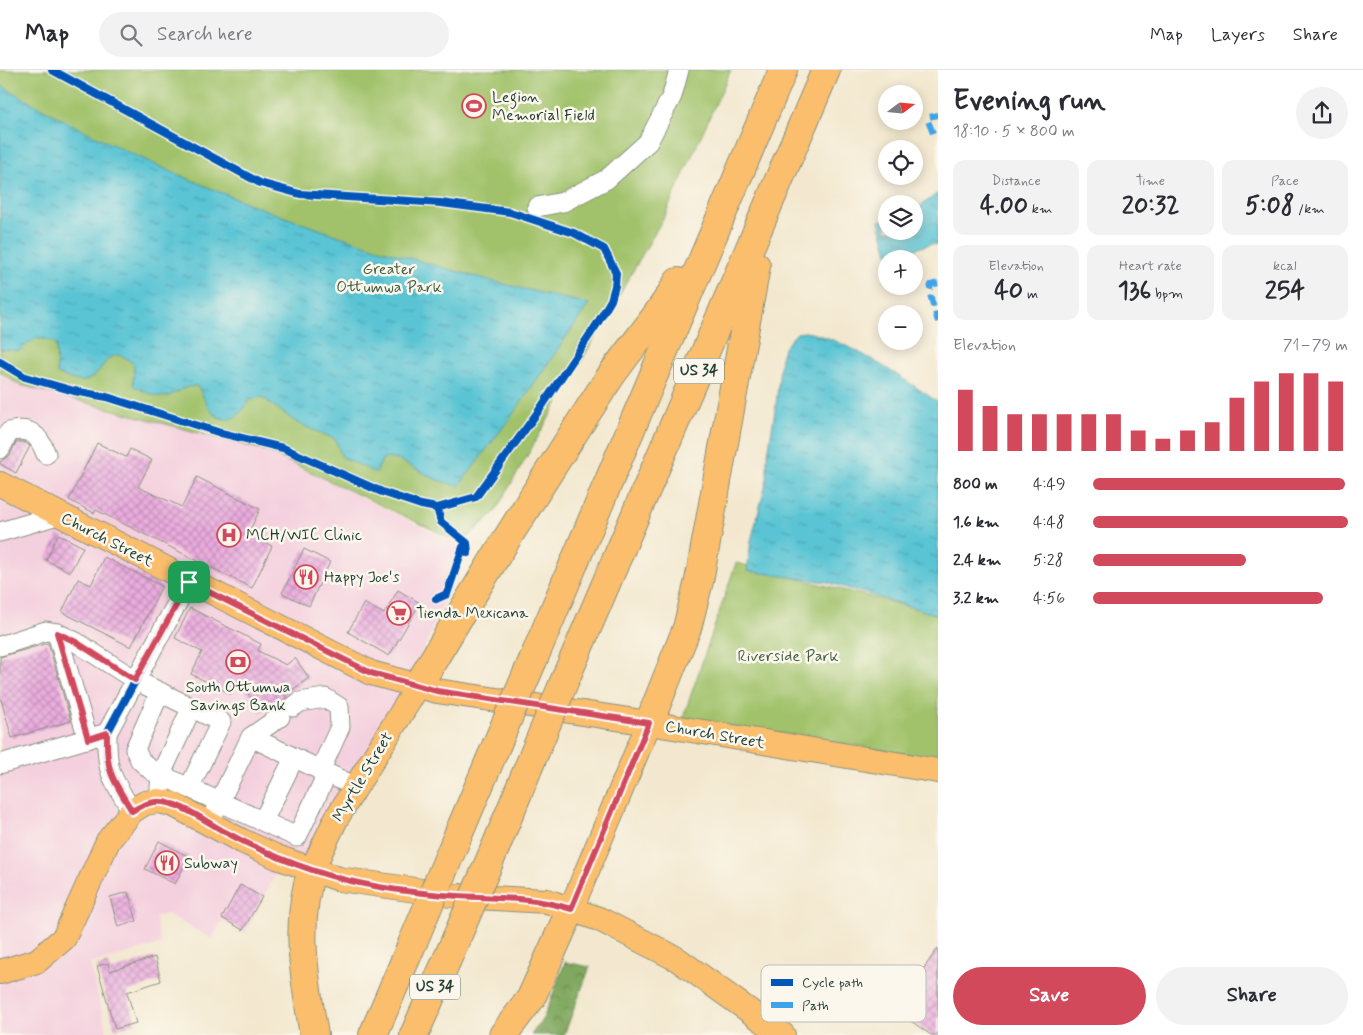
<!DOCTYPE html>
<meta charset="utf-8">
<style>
:root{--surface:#fff;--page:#f2f2f3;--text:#2b2b33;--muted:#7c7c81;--line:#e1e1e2;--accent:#d1495b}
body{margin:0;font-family:Mynerve,sans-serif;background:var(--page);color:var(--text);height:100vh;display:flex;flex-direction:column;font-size:19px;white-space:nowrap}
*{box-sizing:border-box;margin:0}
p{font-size:16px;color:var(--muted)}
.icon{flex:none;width:28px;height:28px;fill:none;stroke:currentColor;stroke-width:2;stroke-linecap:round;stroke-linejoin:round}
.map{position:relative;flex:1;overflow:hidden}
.sheet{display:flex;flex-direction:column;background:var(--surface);width:425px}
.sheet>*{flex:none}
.needle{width:32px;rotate:74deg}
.fabs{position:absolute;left:878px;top:15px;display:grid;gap:10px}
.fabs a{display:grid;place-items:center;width:45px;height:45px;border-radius:50%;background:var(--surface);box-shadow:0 2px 12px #0003;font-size:25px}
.pin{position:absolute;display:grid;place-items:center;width:42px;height:42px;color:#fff;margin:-21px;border-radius:10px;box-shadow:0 2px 8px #0006}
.round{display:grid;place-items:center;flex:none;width:52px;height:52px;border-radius:26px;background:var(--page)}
.summary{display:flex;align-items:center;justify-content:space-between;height:85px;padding:0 15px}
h1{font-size:28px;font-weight:700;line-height:38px}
.stats{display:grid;grid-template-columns:repeat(3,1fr);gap:8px;height:85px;padding:5px 15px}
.stats div{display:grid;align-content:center;border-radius:12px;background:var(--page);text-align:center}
.stats b{font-size:25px;font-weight:700}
.stats small{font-size:14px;font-weight:400}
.stats p{font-size:14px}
.chart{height:140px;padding:10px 15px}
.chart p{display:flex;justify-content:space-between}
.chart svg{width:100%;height:90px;margin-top:5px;stroke:var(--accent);stroke-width:6}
.cta{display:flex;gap:10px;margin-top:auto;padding:10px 15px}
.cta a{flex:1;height:58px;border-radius:30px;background:var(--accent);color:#fff;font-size:20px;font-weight:700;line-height:58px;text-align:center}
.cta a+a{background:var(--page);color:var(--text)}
ul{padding:0 15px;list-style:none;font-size:16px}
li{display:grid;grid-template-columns:80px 60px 1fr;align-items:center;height:38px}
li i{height:12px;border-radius:6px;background:var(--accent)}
header{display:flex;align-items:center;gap:30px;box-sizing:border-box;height:70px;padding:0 25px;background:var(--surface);border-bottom:1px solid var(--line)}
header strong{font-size:24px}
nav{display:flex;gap:28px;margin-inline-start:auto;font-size:18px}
.search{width:350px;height:45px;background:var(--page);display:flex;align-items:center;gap:12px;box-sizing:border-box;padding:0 18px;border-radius:28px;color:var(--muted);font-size:19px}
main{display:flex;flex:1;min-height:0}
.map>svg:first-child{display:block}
</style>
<header>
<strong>Map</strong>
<div class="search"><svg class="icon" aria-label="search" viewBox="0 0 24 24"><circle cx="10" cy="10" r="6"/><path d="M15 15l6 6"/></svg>Search here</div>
<nav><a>Map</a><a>Layers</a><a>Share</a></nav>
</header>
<main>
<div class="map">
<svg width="938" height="965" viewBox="0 0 938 965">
<defs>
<pattern id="forest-crowns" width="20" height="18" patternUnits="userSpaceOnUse" patternTransform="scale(1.25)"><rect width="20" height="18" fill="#80a85e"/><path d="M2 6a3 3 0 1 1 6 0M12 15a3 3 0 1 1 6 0" fill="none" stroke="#688a4e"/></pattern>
<pattern id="water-ripples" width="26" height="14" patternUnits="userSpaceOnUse" patternTransform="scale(1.25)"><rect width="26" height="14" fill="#5ac4d4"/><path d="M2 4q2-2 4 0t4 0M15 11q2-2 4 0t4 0" fill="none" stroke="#4aa0ad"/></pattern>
<pattern id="building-cross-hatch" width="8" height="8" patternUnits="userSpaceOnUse" patternTransform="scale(1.25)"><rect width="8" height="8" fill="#ebacde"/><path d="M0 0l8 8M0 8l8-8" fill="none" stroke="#be8db5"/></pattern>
</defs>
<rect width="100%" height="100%" fill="#fbf7ec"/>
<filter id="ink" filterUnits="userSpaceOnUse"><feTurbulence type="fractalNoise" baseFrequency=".02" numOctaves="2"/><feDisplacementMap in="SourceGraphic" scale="10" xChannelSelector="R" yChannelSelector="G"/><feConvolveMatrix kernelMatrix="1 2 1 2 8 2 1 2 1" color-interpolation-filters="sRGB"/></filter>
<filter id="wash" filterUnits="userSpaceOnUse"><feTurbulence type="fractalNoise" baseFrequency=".0096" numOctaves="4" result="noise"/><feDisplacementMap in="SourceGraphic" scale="20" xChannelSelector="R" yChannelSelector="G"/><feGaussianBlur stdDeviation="1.12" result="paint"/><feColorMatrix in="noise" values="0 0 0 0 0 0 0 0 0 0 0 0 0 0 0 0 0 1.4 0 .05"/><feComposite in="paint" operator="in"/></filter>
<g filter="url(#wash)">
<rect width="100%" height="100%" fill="#f3e8cf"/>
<polygon fill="#f4cfde" points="0,304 17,314 266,381 463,477 447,524 414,602 294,810 275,805 245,863 222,850 212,869 167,844 155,846 161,874 90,894 108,965 0,965"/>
<g fill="#a1c26a" stroke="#60804f">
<polygon points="0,0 731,0 665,145 495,442 461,473 266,381 17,314 0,302"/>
<polygon points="736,493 938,544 938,689 683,648"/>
</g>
<polygon fill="url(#forest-crowns)" stroke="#507249" points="565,892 590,897 564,965 531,965 544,947"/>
<g fill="url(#water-ripples)" stroke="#3c8084">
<path d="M0,15C183,121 383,189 589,234L513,344L459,416L437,410L399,390L383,388L376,403L342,387L335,369L297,353L262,327L249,330C242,345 228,357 213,343C206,336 203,324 197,316C181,317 184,319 171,325C160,331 142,320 133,315L134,295C107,267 104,308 84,311C77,313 65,306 57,304L56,274C40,265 32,268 20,281L0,279Z"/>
<polygon points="938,123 938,175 931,174 889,187 879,151 886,149 886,161 914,161 914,141"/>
<path d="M805,262C844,267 905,310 938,332V545L827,512L747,501L751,471L767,409V389L776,335L781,288L784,278L792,268L797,263Z"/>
</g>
<g id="blocks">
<g fill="url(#building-cross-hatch)">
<polygon points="16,372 24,372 30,376 16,403 0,394 0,392 10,385"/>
<polygon points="97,373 126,387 130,379 152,390 138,417 182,437 197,407 260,439 248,464 272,476 252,518 96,440 94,443 69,430"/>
<polygon points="58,464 83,477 70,502 46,490"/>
<polygon points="304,479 330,492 309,536 282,523"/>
<polygon points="104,487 162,516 131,577 62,542 78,509 91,515"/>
<polygon points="398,520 420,533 389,586 348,562 364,533 384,544"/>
<polygon points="190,538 261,574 258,581 286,595 295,588 309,608 285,625 286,628 282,636 274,638 271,635 261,642 238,610 231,624 191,604 202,582 175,568"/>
<polygon points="48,573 71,651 12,668 0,626 0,587"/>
<polygon points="159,771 189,787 175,814 145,799"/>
<polygon points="240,815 262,827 243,860 222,848"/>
<polygon points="128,822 137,851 118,857 110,827"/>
<polygon points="938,878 938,965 931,965 895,940"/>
<polygon points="155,887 161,911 127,922 136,953 115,959 97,896 108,893 110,901"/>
</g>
</g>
</g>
<g filter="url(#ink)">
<use href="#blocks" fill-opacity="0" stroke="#899282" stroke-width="1"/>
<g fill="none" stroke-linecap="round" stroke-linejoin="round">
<g stroke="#899282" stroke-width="21">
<g id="minor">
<polyline points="537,137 563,132 607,109 648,72 672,26 679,0"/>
<path d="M0,379L9,362C30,356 39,365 46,384"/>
<polyline points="0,462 58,445"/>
<polyline points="57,563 88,669"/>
<polyline points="0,576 46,561 57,563 76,572 135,610 221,652 189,718"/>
<polyline points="160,622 135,679 140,690 152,701 297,767 327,704"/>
<polyline points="293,637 300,632 325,628 339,637 340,657 320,701"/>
<polyline points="251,667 280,647"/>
<polyline points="0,694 107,663"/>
<polyline points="159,731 161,704 191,639"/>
<path d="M132,741C112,708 106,703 107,663L189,511"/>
<polyline points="214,743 251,667 356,717"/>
<polyline points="263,751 294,688"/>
</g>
</g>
<g stroke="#899282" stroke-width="26">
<g id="major">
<polyline points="0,414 371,603 437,621 649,653 938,701"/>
<polyline points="312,800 336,749 418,616"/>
<polyline points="571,839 649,653"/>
<polyline points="0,902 37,891 64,868 108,771 132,741 145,733 159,731 172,734 242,771 277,787 339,809 457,826 547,831 599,849 677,889 783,965"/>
</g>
</g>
<g stroke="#899282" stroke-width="30">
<g id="highway">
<polyline points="533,590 783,0"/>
<polyline points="569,600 826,0"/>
<path d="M418,616C478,513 541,413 606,313C629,278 658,249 678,212"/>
<polyline points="649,653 687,558 699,511 756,196"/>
<polyline points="461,758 496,676"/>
<polyline points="496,776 534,684"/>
<path d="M312,800C294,853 305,911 314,965"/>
<polyline points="373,965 413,872"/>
<polyline points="414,965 456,869"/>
<polyline points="503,965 531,928 571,839"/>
</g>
</g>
<use href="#minor" stroke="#fff" stroke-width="19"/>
<use href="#major" stroke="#fabe6d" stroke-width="24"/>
<use href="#highway" stroke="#fabe6d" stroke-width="28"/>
<g stroke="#899282" stroke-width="30" stroke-linecap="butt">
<g id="highway-bridge">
<polyline points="496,676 533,590"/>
<polyline points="534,684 569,600"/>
<polyline points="456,869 496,776"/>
<polyline points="413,872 461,758"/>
</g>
</g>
<use href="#highway-bridge" stroke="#fabe6d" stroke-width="28"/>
<g stroke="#3da4eb" stroke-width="6" stroke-dasharray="12 6" stroke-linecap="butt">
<polyline points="933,63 928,51 929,47 938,45"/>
<polyline points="938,213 931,215 929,221 938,252"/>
</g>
<g stroke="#fbf7ec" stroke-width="11">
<g id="cycleway">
<polyline points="0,292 25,307 74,321 107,327 221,363 283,378 382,422 421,435 437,438 476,427 540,339 597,254 611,230 615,216 616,203 604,179 574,163 510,142 441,133 300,124 260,113 52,0"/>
<polyline points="436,529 447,524 463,477 468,483 467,473 441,452 437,438"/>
<path d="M132,741C112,708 106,703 107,663L189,511"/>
</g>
</g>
<use href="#cycleway" stroke="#0057b8" stroke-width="8"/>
</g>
</g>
<g fill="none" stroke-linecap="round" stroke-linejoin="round" filter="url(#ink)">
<g stroke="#fff" stroke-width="10">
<path id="route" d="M189,512L371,603L437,621L649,653L571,839C534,827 497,828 458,826C410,823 358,816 312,800C282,790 253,777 225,762C208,753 190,739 172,734C157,729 145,733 132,741C112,708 106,703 107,663L88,669L57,563L76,572L135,610Z"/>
</g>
<use href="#route" stroke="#d1495b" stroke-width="6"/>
</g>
<defs>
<g id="stadium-ring" transform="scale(1.25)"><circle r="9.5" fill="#fbf7ec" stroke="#d1495b" stroke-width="1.5"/><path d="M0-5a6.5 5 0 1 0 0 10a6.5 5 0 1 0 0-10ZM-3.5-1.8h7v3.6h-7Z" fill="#d1495b"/></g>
<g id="hospital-ring" transform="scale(1.25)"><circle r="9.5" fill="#fbf7ec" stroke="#d1495b" stroke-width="1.5"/><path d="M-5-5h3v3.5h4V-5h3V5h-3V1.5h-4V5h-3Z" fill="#d1495b"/></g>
<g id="restaurant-ring" transform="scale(1.25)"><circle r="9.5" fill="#fbf7ec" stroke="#d1495b" stroke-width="1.5"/><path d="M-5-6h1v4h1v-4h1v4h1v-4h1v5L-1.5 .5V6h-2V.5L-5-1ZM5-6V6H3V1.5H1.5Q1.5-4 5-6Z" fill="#d1495b"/></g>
<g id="supermarket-ring" transform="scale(1.25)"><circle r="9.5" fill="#fbf7ec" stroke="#d1495b" stroke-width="1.5"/><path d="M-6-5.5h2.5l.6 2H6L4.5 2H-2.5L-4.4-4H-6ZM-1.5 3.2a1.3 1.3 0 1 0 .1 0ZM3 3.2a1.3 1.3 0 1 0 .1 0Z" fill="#d1495b"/></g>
<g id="bank-ring" transform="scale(1.25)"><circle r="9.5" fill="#fbf7ec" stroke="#d1495b" stroke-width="1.5"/><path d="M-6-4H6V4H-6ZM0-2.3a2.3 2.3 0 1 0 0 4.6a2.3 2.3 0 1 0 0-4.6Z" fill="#d1495b"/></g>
</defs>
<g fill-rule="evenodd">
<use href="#stadium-ring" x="474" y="36"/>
<use href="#hospital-ring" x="229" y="465"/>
<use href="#restaurant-ring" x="306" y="507"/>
<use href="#supermarket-ring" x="399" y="543"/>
<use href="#bank-ring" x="238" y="592"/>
<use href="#restaurant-ring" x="167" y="793"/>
</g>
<g text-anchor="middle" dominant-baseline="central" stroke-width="5" stroke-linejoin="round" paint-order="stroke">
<g fill="#fbf7ec" stroke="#61756b" stroke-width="1">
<rect x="674" y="288.5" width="50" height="25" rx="4"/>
<rect x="410" y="904.5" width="50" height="25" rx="4"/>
</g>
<g font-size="15" font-weight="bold" fill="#1f3d34">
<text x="699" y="301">US 34</text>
<text x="435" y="917">US 34</text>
</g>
<g font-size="16" fill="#1f3d34" stroke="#fbf7ec" text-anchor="start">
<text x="492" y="27">Legion<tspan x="492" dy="18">Memorial Field</tspan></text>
<text x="246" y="465">MCH/WIC Clinic</text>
<text x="324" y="507">Happy Joe's</text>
<text x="416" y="543">Tienda Mexicana</text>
<text x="238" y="617" text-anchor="middle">South Ottumwa<tspan x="238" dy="18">Savings Bank</tspan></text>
<text x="184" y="793">Subway</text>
</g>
<g font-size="16" fill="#405e42" stroke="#fbf7ec">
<text x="389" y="199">Greater<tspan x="389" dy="18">Ottumwa Park</tspan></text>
<text x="788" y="586">Riverside Park</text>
</g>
<g font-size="16" fill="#1f3d34" stroke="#fbf7ec">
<text transform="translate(107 470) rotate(27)">Church Street</text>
<text transform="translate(715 665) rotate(10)">Church Street</text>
<text transform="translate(363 707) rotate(-59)">Myrtle Street</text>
</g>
</g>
<rect x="761" y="895" width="165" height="57" rx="8" fill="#fbf7ec" stroke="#b9bfb5" stroke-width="1"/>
<rect x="771" y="909" width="22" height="7" fill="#0057b8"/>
<rect x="771" y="932" width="22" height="6" fill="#3da4eb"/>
<g font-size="14" fill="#1f3d34">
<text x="802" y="917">Cycle path</text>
<text x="802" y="940">Path</text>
</g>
</svg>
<div class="fabs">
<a><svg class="needle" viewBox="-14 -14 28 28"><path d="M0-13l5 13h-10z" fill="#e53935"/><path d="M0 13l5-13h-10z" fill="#7c7c81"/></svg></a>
<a><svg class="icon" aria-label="locate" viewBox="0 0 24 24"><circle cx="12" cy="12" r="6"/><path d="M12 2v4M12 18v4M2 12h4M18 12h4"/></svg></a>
<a><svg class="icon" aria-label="layers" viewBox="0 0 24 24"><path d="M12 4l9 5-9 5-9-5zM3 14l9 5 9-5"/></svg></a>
<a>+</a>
<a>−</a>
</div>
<div class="pin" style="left:189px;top:512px;background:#1e9e55"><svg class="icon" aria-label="arrive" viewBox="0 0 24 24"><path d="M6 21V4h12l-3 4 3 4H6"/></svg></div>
</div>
<section class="sheet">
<div class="summary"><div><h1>Evening run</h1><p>18:10 · 5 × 800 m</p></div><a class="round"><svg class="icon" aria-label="share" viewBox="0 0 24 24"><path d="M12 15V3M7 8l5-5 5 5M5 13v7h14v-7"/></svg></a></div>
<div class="stats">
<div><p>Distance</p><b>4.00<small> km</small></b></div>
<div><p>Time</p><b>20:32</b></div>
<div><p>Pace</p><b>5:08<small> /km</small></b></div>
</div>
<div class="stats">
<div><p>Elevation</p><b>40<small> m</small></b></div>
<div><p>Heart rate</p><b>136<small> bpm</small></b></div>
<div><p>kcal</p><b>254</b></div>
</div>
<div class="chart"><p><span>Elevation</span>71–79 m</p>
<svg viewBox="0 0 160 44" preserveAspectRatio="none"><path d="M5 44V14M15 44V22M25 44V26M35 44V26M45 44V26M55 44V26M65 44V26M75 44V34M85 44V38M95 44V34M105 44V30M115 44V18M125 44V10M135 44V6M145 44V6M155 44V10"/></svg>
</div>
<ul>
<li><b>800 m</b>4:49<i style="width:99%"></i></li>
<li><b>1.6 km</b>4:48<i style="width:100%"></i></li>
<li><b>2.4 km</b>5:28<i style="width:60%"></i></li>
<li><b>3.2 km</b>4:56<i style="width:90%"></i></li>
</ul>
<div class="cta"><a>Save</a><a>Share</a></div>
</section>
</main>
